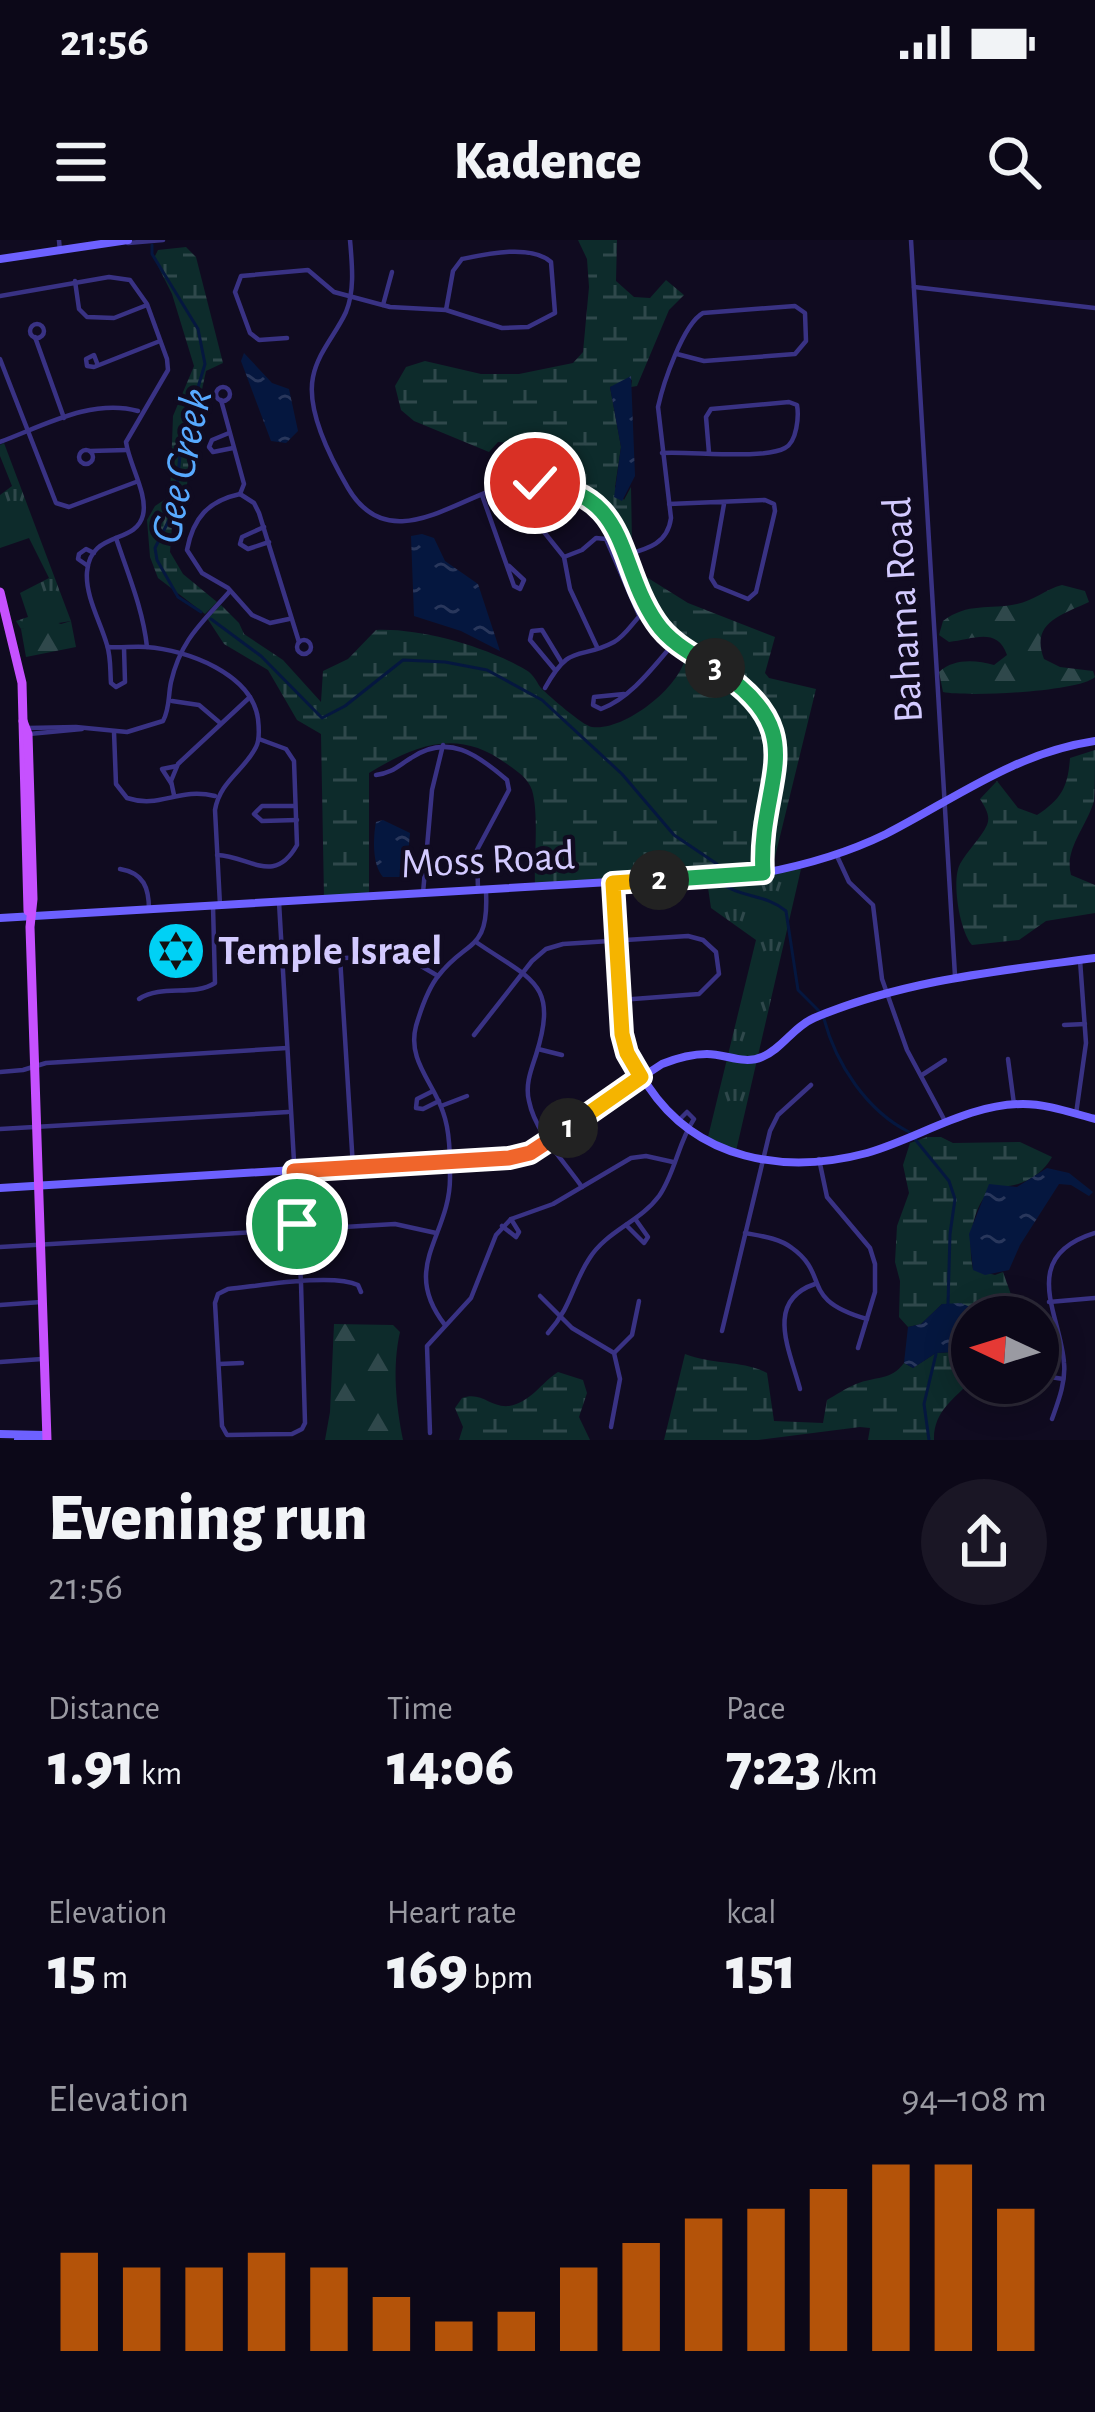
<!DOCTYPE html>
<meta charset="utf-8">
<style>
:root{--surface:#0c0818;--page:#1a1625;--text:#f1f3f6;--muted:#9a9aa2;--line:#2c2937;--accent:#b45309}
body{margin:0;font-family:"Alegreya Sans",sans-serif;background:var(--page);color:var(--text);height:100vh;display:flex;flex-direction:column;font-size:45px;white-space:nowrap}
*{box-sizing:border-box;margin:0}
p{font-size:39px;color:var(--muted)}
.icon{flex:none;width:66px;height:66px;fill:none;stroke:currentColor;stroke-width:2;stroke-linecap:round;stroke-linejoin:round}
.map{position:relative;height:1200px;overflow:hidden}
.details{display:flex;flex-direction:column;background:var(--surface);flex:1}
.details>*{flex:none}
.needle{width:78px;rotate:274deg}
.buttons{position:absolute;left:951px;top:1056px;display:grid;gap:24px}
.buttons a{display:grid;place-items:center;width:108px;height:108px;border-radius:50%;background:var(--surface);box-shadow:0 6px 30px #0003,0 0 0 3px var(--line);font-size:60px}
.pin{position:absolute;display:grid;place-items:center;width:102px;height:102px;color:#fff;margin:-51px;border:6px solid #fff;border-radius:50%;box-shadow:0 3px 12px #0007}
.km{position:absolute;width:60px;height:60px;margin:-30px;border-radius:50%;background:#222;color:#fff;font-size:33px;line-height:60px;text-align:center}
.round{display:grid;place-items:center;flex:none;width:126px;height:126px;border-radius:63px;background:var(--page)}
.overview{display:flex;align-items:center;justify-content:space-between;height:204px;padding:0 48px}
h1{font-size:66px;font-weight:800;line-height:90px}
.stats{display:grid;grid-template-columns:repeat(3,1fr);gap:18px;height:204px;padding:12px 48px}
.stats div{display:grid;align-content:center}
.stats b{font-size:60px;font-weight:800}
.stats small{font-size:33px;font-weight:400}
.stats p{font-size:33px}
.chart{height:336px;padding:24px 48px}
.chart p{display:flex;justify-content:space-between}
.chart svg{width:100%;height:216px;margin-top:12px;stroke:var(--accent);stroke-width:6}
.status{display:flex;justify-content:space-between;align-items:center;height:84px;padding:0 60px;background:var(--surface);direction:ltr}
.status svg{height:33px;fill:currentColor}
header{display:flex;justify-content:space-between;align-items:center;height:156px;padding:0 48px;background:var(--surface);font-size:54px;font-weight:800}
.map>svg:first-child{display:block}
</style>
<div class="status"><b>21:56</b><svg viewBox="0 0 49 12"><path d="M0 12V9h3v3zM5 12V6h3v6zM10 12V3h3v9zM15 12V0h3v12zM26 1h20v11H26zM47 4h2v5h-2z"/></svg></div>
<header><svg class="icon" aria-label="menu" viewBox="0 0 24 24"><path d="M4 6h16M4 12h16M4 18h16"/></svg>Kadence<svg class="icon" aria-label="search" viewBox="0 0 24 24"><circle cx="10" cy="10" r="6"/><path d="M15 15l6 6"/></svg></header>
<div class="map">
<svg width="1095" height="1200" viewBox="0 0 1095 1200">
<defs>
<pattern id="grass-tufts" width="24" height="20" patternUnits="userSpaceOnUse" patternTransform="scale(3)"><rect width="24" height="20" fill="#0d2b2b"/><path d="M3 7l-1-3M5 7V3M7 7l1-3M15 17l-1-3M17 17v-4M19 17l1-3" fill="none" stroke="#2f484b"/></pattern>
<pattern id="forest-firs" width="22" height="20" patternUnits="userSpaceOnUse" patternTransform="scale(3)"><rect width="22" height="20" fill="#0d2b2b"/><path d="M5 1l3.5 6h-7zM16 11l3.5 6h-7z" fill="#2f484b"/></pattern>
<pattern id="wetland-marsh" width="20" height="14" patternUnits="userSpaceOnUse" patternTransform="scale(3)"><rect width="20" height="14" fill="#0d2b2b"/><path d="M1 5h8M5 5V1M11 12h8M15 12V8" fill="none" stroke="#2f484b"/></pattern>
<pattern id="water-ripples" width="26" height="14" patternUnits="userSpaceOnUse" patternTransform="scale(3)"><rect width="26" height="14" fill="#05173f"/><path d="M2 4q2-2 4 0t4 0M15 11q2-2 4 0t4 0" fill="none" stroke="#29375c"/></pattern>
</defs>
<rect width="100%" height="100%" fill="#100b20"/>
<g fill="url(#grass-tufts)">
<polygon points="4,203 71,381 21,389 16,381 28,377 20,353 49,338 29,298 0,308 0,255 12,246 0,216 0,205"/>
<polygon points="801,629 736,911 708,897 756,700 711,668 707,641"/>
</g>
<g fill="url(#forest-firs)">
<path d="M1062,345L1085,351L1089,362C1061,375 1030,383 1044,419L1060,427L1093,431L1095,437C1079,452 967,457 943,452L939,432C954,418 976,420 994,425L1007,415C997,386 972,400 949,402L939,395L943,381C968,362 989,370 1017,364C1033,361 1046,349 1062,345Z"/>
<polygon points="50,380 61,384 71,381 76,407 26,417 21,389"/>
<path d="M334,1084L393,1085L400,1092C392,1127 396,1165 403,1200H325L330,1172Z"/>
</g>
<g fill="url(#wetland-marsh)">
<polygon points="578,0 617,0 616,41 634,57 650,58 666,40 684,55 669,70 637,146 631,147 632,140 610,147 621,207 615,247 624,260 631,247 632,303 626,303 610,270 557,232 558,215 548,206 498,202 489,212 414,181 401,170 395,146 406,127 425,121 481,134 519,134 573,123 583,112 589,47 587,19"/>
<polygon points="186,7 196,17 223,123 206,131 192,196 185,264 172,286 170,312 183,334 217,362 205,374 158,338 150,317 147,280 155,266 170,256 173,176 194,126 172,54 154,18 158,10"/>
<polygon points="639,337 648,338 688,363 775,397 765,433 769,438 816,449 772,629 765,630 766,583 780,526 773,484 746,447 664,389 651,369"/>
<path d="M221,365L239,383L244,394L283,420L321,462L323,431L348,419L376,390C421,388 487,407 526,430C535,435 537,444 542,449C548,455 583,486 592,487C624,492 684,445 686,413C734,444 781,471 773,536C769,573 758,590 760,631L535,644C534,618 539,573 532,550C528,538 517,531 507,524C458,488 417,504 369,533V654L324,657L321,494L297,480L268,430L224,404L207,378Z"/>
<path d="M1095,510C1095,526 1095,547 1094,561C1086,588 1064,609 1071,635L1095,645V673L1046,681L1019,700L972,705C960,692 951,641 960,624C967,611 981,598 987,585C991,576 985,567 980,559L997,541L1018,568L1037,575C1062,559 1068,546 1070,518Z"/>
<path d="M927,897H941L953,903L1020,902L1052,917C1042,936 1018,949 996,946C972,961 967,1003 973,1029L995,1035L1003,1032L1014,1063L1011,1077H973L942,1064L921,1084L908,1087L899,1077L900,1041L895,1022L897,986L909,953L903,925L910,903Z"/>
<path d="M972,1081V1140C954,1159 933,1172 934,1200H868L870,1188L860,1187L758,1200H664L685,1114C712,1125 743,1120 767,1133L774,1181L823,1183L827,1160C836,1155 846,1148 856,1144C875,1136 891,1141 904,1123L913,1128L936,1113L954,1112Z"/>
<path d="M558,1132L583,1140L587,1153L579,1177L590,1200H459L463,1187L455,1168L462,1158C482,1151 490,1168 509,1166C530,1163 542,1142 558,1132Z"/>
</g>
<g fill="url(#water-ripples)">
<polygon points="244,113 272,143 289,149 298,191 286,203 271,201 241,121"/>
<polygon points="631,136 635,236 622,261 614,257 621,207 610,147"/>
<polygon points="422,294 434,298 445,321 478,344 500,411 461,391 414,376 411,296"/>
<path d="M383,580L410,593L406,637H383C372,625 373,598 376,582Z"/>
<polygon points="1047,928 1069,933 1093,952 1089,956 1071,945 1059,944 1020,1005 1009,1030 985,1035 973,1030 969,994 989,944 1017,947"/>
<polygon points="961,1063 970,1067 973,1075 954,1112 936,1113 913,1128 904,1123 908,1087 921,1084 942,1064"/>
</g>
<g fill="none" stroke-linecap="round" stroke-linejoin="round">
<g stroke="#05173f" stroke-width="3">
<polyline points="152,5 152,14 198,89 205,124 181,204 175,268 155,308 157,320 178,357 201,372"/>
<path d="M211,379L261,416L322,478L345,466L403,420L445,422L487,430L542,460L622,534L674,595L717,624L722,644C742,658 766,654 786,671L798,750L819,771"/>
<path d="M824,779C836,824 867,871 909,892"/>
<polyline points="914,898 949,941 955,959 950,994 948,1064"/>
<polyline points="929,1200 924,1164 936,1114"/>
</g>
<g stroke="#393284" stroke-width="4.5">
<polyline points="59,0 60,12"/>
<path d="M350,0C352,24 355,50 346,72C336,94 318,112 313,137C306,171 331,219 348,248C388,316 452,261 502,247C532,238 564,244 589,262C634,292 629,348 659,387C680,414 715,425 740,446C804,496 759,567 763,633"/>
<polyline points="911,0 955,736"/>
<polyline points="128,3 163,0"/>
<polyline points="75,41 79,69 87,77 114,78 147,65"/>
<polyline points="914,47 1095,68"/>
<path d="M0,56L109,37L130,40L147,64L167,119L168,130L126,202C129,224 148,254 143,275C136,305 90,290 87,332C85,356 101,383 107,405C111,417 110,431 111,443L116,447L125,442L124,408"/>
<polyline points="383,65 392,32"/>
<circle cx="37" cy="91" r="7"/>
<polyline points="35,97 64,178"/>
<path d="M287,98L259,100L250,93L235,52L241,36L308,30L334,52L390,67L446,70L502,88L528,87L555,73L551,22C531,4 486,14 462,19L453,31L446,70"/>
<polyline points="0,119 56,263 69,267 136,242"/>
<polyline points="97,123 94,115 86,119 87,126 94,127 160,101"/>
<circle cx="223" cy="154" r="7"/>
<polyline points="221,160 244,244 240,254"/>
<polyline points="229,193 212,200 209,207 213,212 233,208"/>
<path d="M0,202C43,186 92,158 138,171"/>
<circle cx="86" cy="217" r="7"/>
<polyline points="90,211 127,210"/>
<path d="M662,213C690,211 763,220 785,208C797,202 799,176 797,165L789,162L711,169L706,177L709,213"/>
<path d="M240,254C208,261 193,278 187,310L202,333L228,348L252,375L270,383L289,379"/>
<polyline points="240,254 254,263 259,273 299,402"/>
<polyline points="482,255 514,346 520,349 524,340 509,326"/>
<polyline points="669,264 765,260 774,264 775,271 756,352 748,359 716,346 711,338 724,264"/>
<polyline points="264,287 242,297 240,304 248,309 269,302"/>
<polyline points="540,287 551,263 547,256 535,261 540,287 564,317 570,349 597,407"/>
<path d="M116,298C128,334 143,369 147,407"/>
<polyline points="564,317 582,310 596,298 606,299 639,375"/>
<path d="M615,318C641,310 667,308 671,278L658,167C663,144 683,84 703,73L795,66L805,73L806,101L795,114L704,121L677,114"/>
<polyline points="88,326 78,319 79,314 86,309 94,313"/>
<circle cx="304" cy="407" r="7"/>
<path d="M108,407C121,408 134,406 146,407C188,410 252,434 258,479C259,488 260,500 256,507C244,531 220,541 215,570L220,665"/>
<polyline points="555,430 530,400 532,391 542,390 562,423"/>
<path d="M545,448C571,401 579,421 614,402C627,395 635,378 648,368"/>
<path d="M624,454L594,457L593,465L601,469C631,458 654,426 674,403"/>
<polyline points="172,461 199,465 219,482"/>
<path d="M28,488L76,487L127,492L163,481C170,468 168,456 171,442C181,399 202,383 230,351"/>
<path d="M114,492L116,544L127,558C161,569 178,547 215,556"/>
<polyline points="29,494 82,489"/>
<path d="M376,535C392,533 398,526 411,518C448,493 477,514 507,540L509,550L477,610L478,651"/>
<polyline points="171,543 162,529 177,526"/>
<polyline points="174,555 171,541 178,524 250,457"/>
<polyline points="294,566 262,566 254,574 262,581 297,580"/>
<path d="M217,615C250,616 274,646 297,605L294,521L286,509L259,499"/>
<polyline points="837,616 849,642 873,665 882,739 907,810 945,881"/>
<path d="M120,629C144,633 149,648 149,670"/>
<polyline points="423,653 432,550 443,505"/>
<path d="M279,662L301,1043L305,1183L302,1189L292,1194L227,1195L222,1186L215,1063L218,1054L228,1049C259,1046 332,1033 358,1045L361,1052"/>
<path d="M476,702C531,740 559,742 536,815C531,830 525,845 529,861C535,892 564,921 582,947"/>
<polyline points="340,717 353,927"/>
<polyline points="282,720 404,716 438,736"/>
<path d="M139,759C162,744 193,757 215,743L213,666"/>
<polyline points="1064,785 1085,784"/>
<polyline points="474,795 532,721 546,709 563,704 688,696 703,700 716,712 719,734 699,754 620,760"/>
<polyline points="538,809 562,815"/>
<polyline points="1008,819 1014,864"/>
<polyline points="0,832 23,830 46,823 287,808"/>
<polyline points="922,835 945,820"/>
<polyline points="433,851 417,859 416,868 423,869 439,861"/>
<polyline points="441,866 467,856"/>
<polyline points="1076,874 1086,803 1080,720"/>
<polyline points="0,889 288,872"/>
<polyline points="819,919 827,957 870,1008 875,1024 875,1052 858,1108"/>
<polyline points="626,985 644,1003 648,997 636,980"/>
<polyline points="502,986 516,997 519,992 511,979"/>
<path d="M745,993C761,996 779,998 792,1008C831,1036 798,1059 867,1079"/>
<polyline points="0,1007 395,984 436,993"/>
<polyline points="540,1056 572,1088 614,1113 620,1139 611,1187"/>
<polyline points="1049,1062 1095,1058"/>
<polyline points="0,1065 41,1062"/>
<path d="M445,1085C399,1026 451,996 450,936C450,916 450,891 443,872C433,842 407,820 416,786C421,769 428,748 439,735C467,699 489,712 486,652"/>
<polyline points="722,1091 770,891 778,875 811,845"/>
<path d="M548,1093C572,1066 572,1045 589,1019C606,991 640,982 659,956C675,933 678,903 694,879L687,872L681,878"/>
<polyline points="614,1113 632,1095 639,1061"/>
<polyline points="0,1122 42,1119"/>
<polyline points="219,1124 242,1123"/>
<polyline points="1038,1135 1063,1139"/>
<path d="M800,1149C790,1111 764,1061 815,1044"/>
<path d="M1052,1179C1058,1162 1066,1142 1064,1123C1061,1075 1017,1017 1095,993"/>
<polyline points="430,1193 427,1106 471,1058 496,995 511,979 553,964 631,918 646,916 673,922"/>
</g>
<g stroke="#6d61ff" stroke-width="8">
<polyline points="0,19 128,0"/>
<path d="M613,643C615,687 613,767 625,807C629,821 639,834 648,846C697,920 784,935 867,913C919,898 968,864 1023,864C1047,864 1072,873 1095,879"/>
<path d="M0,678L763,633C806,625 847,613 886,594C956,558 1015,513 1095,501"/>
<path d="M0,948L522,916L662,824C677,818 691,814 707,814C726,814 744,825 762,817C782,809 793,787 814,778C904,740 999,731 1095,718"/>
<polyline points="0,1194 45,1195"/>
<polyline points="18,1200 44,1196"/>
</g>
<g stroke="#c651ff" stroke-width="9">
<polyline points="0,352 22,443 28,671"/>
<polyline points="23,481 28,494 33,659 30,687 47,1200"/>
</g>
</g>
<g fill="none" stroke-linecap="round" stroke-linejoin="round">
<g stroke="#fff" stroke-width="24">
<polyline id="split-1" points="297,984 294,931 509,918 530,913 568,888"/>
</g>
<g stroke="#fff" stroke-width="24">
<polyline id="split-2" points="568,888 641,837 627,813 622,794 613,643 659,640"/>
</g>
<g stroke="#fff" stroke-width="24">
<path id="split-3" d="M659,640L763,633C757,539 818,495 715,428"/>
</g>
<g stroke="#fff" stroke-width="24">
<path id="split-4" d="M535,243C632,252 615,322 656,382C670,403 694,415 715,428"/>
</g>
<use href="#split-1" stroke="#f0652b" stroke-width="15"/>
<use href="#split-2" stroke="#f5b400" stroke-width="15"/>
<use href="#split-3" stroke="#22a559" stroke-width="15"/>
<use href="#split-4" stroke="#22a559" stroke-width="15"/>
</g>
<defs>
<g id="synagogue-disc" transform="scale(3)"><circle r="9.5" fill="#00d1f5" stroke="#100b20"/><path d="M0-6.5L5.6 3.2H-5.6ZM0 6.5L5.6-3.2H-5.6Z" fill="#111"/></g>
</defs>
<g fill-rule="evenodd">
<use href="#synagogue-disc" x="176" y="711"/>
</g>
<g text-anchor="middle" dominant-baseline="central" stroke-width="9" stroke-linejoin="round" paint-order="stroke">
<g font-size="42" fill="#d3caff" stroke="#100b20">
<text transform="translate(903 370) rotate(-93)">Bahama Road</text>
<text transform="translate(488 620) rotate(-3)">Moss Road</text>
</g>
<g font-size="42" font-weight="bold" fill="#d3caff" stroke="#100b20" text-anchor="start">
<text x="218" y="711">Temple Israel</text>
</g>
<g font-size="45" font-style="italic" fill="#58aaff" stroke="#100b20">
<text transform="translate(182 226) rotate(-78)">Gee Creek</text>
</g>
</g>
</svg>
<div class="buttons">
<a><svg class="needle" viewBox="-14 -14 28 28"><path d="M0-13l5 13h-10z" fill="#e53935"/><path d="M0 13l5-13h-10z" fill="#9a9aa2"/></svg></a>
</div>
<div class="pin" style="left:297px;top:984px;background:#1e9e55"><svg class="icon" aria-label="arrive" viewBox="0 0 24 24"><path d="M6 21V4h12l-3 4 3 4H6"/></svg></div>
<div class="pin" style="left:535px;top:243px;background:#d93025"><svg class="icon" aria-label="check" viewBox="0 0 24 24"><path d="M5 12l5 5 9-10"/></svg></div>
<b class="km" style="left:568px;top:888px">1</b>
<b class="km" style="left:659px;top:640px">2</b>
<b class="km" style="left:715px;top:428px">3</b>
</div>
<section class="details">
<div class="overview"><div><h1>Evening run</h1><p>21:56</p></div><a class="round"><svg class="icon" aria-label="share" viewBox="0 0 24 24"><path d="M12 15V3M7 8l5-5 5 5M5 13v7h14v-7"/></svg></a></div>
<div class="stats">
<div><p>Distance</p><b>1.91<small> km</small></b></div>
<div><p>Time</p><b>14:06</b></div>
<div><p>Pace</p><b>7:23<small> /km</small></b></div>
</div>
<div class="stats">
<div><p>Elevation</p><b>15<small> m</small></b></div>
<div><p>Heart rate</p><b>169<small> bpm</small></b></div>
<div><p>kcal</p><b>151</b></div>
</div>
<div class="chart"><p><span>Elevation</span>94–108 m</p>
<svg viewBox="0 0 160 44" preserveAspectRatio="none"><path d="M5 44V24M15 44V27M25 44V27M35 44V24M45 44V27M55 44V33M65 44V38M75 44V36M85 44V27M95 44V22M105 44V17M115 44V15M125 44V11M135 44V6M145 44V6M155 44V15"/></svg>
</div>
</section>
